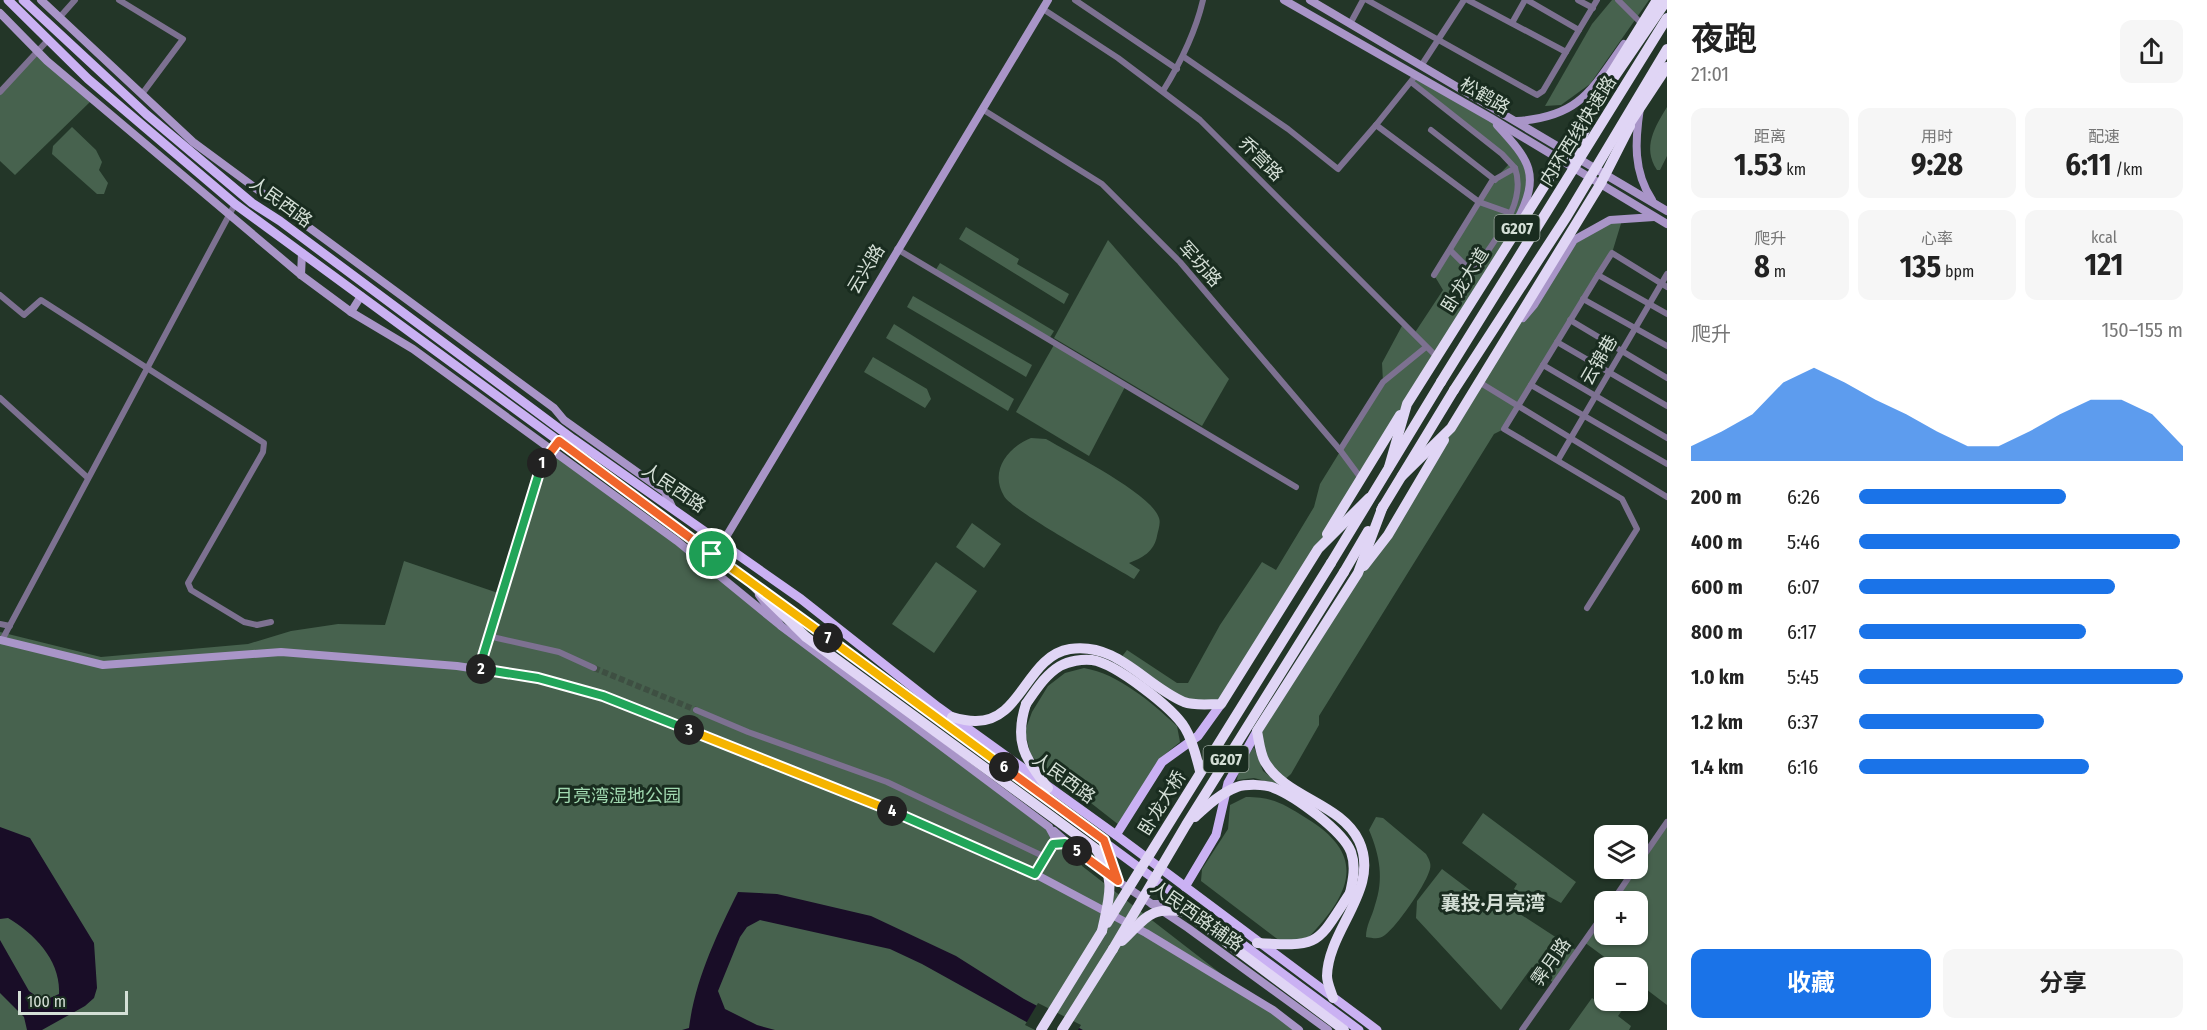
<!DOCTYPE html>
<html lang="zh">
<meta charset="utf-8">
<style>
:root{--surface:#fff;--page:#f6f6f6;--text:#222;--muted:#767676;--accent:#1a73e8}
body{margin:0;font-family:"Fira Sans Condensed","Noto Sans SC",sans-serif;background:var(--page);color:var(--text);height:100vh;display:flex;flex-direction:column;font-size:22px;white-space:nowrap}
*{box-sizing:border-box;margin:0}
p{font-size:20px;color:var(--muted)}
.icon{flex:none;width:33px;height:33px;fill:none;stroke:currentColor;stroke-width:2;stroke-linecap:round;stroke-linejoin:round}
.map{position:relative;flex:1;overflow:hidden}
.sheet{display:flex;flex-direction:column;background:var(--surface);width:540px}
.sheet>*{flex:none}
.tools{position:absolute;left:1594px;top:825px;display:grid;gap:12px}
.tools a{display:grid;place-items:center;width:54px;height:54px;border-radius:12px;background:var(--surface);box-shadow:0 2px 4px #0004;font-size:30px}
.scale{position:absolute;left:18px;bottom:15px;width:110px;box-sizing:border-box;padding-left:6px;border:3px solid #d4dfd6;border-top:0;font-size:16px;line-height:21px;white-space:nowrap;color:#d4dfd6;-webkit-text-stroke:4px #192c1f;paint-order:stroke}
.pin{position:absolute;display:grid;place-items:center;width:51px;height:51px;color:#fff;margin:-26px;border:3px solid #fff;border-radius:50%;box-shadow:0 2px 6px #0007}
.km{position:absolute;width:30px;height:30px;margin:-15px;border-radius:50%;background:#222;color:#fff;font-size:16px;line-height:30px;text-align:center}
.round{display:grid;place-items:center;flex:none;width:63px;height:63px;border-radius:12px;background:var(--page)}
.head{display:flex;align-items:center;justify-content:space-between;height:102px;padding:0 24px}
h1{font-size:33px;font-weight:700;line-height:45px}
.figures{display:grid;grid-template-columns:repeat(3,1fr);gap:9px;height:102px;padding:6px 24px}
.figures div{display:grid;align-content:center;border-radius:12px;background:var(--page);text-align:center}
.figures b{font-size:30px;font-weight:700}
.figures small{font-size:16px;font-weight:400}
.figures p{font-size:16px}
.chart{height:168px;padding:12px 24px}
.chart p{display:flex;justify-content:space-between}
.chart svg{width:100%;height:108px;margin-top:6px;fill:var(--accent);opacity:.7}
.button{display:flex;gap:12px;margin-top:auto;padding:12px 24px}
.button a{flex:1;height:69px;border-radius:12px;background:var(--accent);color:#fff;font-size:24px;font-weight:700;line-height:69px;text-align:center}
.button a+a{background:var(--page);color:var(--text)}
ul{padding:0 24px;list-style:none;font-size:20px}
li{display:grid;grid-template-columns:96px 72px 1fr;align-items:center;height:45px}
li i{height:15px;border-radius:8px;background:var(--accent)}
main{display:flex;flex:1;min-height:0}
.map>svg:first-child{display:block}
</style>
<main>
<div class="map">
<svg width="1667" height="1030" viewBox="0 0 1667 1030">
<rect width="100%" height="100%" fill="#233628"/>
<g fill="#47624e">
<polygon points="1612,0 1649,0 1590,84 1561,105 1545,106 1592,24"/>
<polygon points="37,51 92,100 15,175 0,161 0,92"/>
<path d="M1416,75C1445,92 1534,136 1530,176C1529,192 1520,210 1515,225L1221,704L1185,702L1120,659L1127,650L1177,683H1188L1220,625L1262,562L1276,570L1314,507L1320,484L1383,382L1382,363L1403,324L1414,334L1443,290L1434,275L1495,179L1510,163L1411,82Z"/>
<path d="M1667,107V156L1660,170H1657C1642,147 1655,127 1667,107Z"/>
<polygon points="72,127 96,150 102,162 99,170 108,183 104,194 97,194 52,154 53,146"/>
<polygon points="1623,217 1612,253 1504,429 1494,434 1319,716 1319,725 1291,774 1283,781 1265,763 1257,731 1574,240"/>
<polygon points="966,227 1019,259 1017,264 1069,294 1064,304 959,239"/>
<polygon points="1108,240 1229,379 1202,426 1054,338"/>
<polygon points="940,263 1054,331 1049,339 935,271"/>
<polygon points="913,296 1032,365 1026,377 907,307"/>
<polygon points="894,324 1014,399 1008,411 886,338"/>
<polygon points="1055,343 1126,385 1089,456 1016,412"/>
<polygon points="873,357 927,389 931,399 925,408 864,372"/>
<path d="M1031,438L1046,439C1070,453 1152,494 1159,518C1161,523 1158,531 1157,536C1154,552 1142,558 1129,563L1140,570L1134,579C1113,566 1012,511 1004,496C989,471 1008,447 1031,438Z"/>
<polygon points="551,451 685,547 1074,849 1082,866 1251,997 1299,1030 0,1030 0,632 101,657 248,644 291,631 338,624 385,625 404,561 501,594 541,465"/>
<polygon points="972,523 1001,544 984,568 956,547"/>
<polygon points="936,562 977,591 934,653 892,624"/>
<path d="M1084,668C1119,674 1152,703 1177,726L1180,742L1159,759L1119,825L1031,756L1025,731L1032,712L1048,686L1065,673Z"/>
<polygon points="1254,747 1263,771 1281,785 1254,778 1237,780 1239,768"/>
<path d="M1246,797C1273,797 1284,804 1306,818C1369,856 1350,894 1307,939L1280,941L1201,881L1202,869L1228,829L1230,805Z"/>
<polygon points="1483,813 1576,882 1561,903 1539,891 1532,901 1514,889 1517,884 1462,843"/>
<path d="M1376,817L1383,818L1426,854C1430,861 1432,865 1429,872C1424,887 1397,926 1385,935C1379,940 1373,938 1366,937C1366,925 1372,917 1375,905C1384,879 1380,856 1369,830Z"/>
<polygon points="1667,822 1667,1005 1638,983 1638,968 1618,967 1584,942 1605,912 1605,934 1638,934 1638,902 1612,901 1635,869 1638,868 1638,864"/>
<polygon points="1442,869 1495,909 1503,903 1577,951 1554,983 1532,967 1501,1010 1416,918 1417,901"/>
<polygon points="1592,998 1606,1008 1611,1001 1620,1001 1626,1005 1618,1016 1631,1026 1629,1030 1569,1030"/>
</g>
<g fill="#190d27">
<path d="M0,827L30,838L94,943L97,988L94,998L85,1006L42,1030H27L24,1017L0,993V940L29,991L43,1001L59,994C61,961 35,934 8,918L0,919Z"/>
<path d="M738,892L777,894L871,916L956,956L1024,999L1083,1030H1041L922,964L890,949L760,920L747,927L740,937L718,991L725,1009L757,1025L775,1030H682L689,1028C695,980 717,934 738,892Z"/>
</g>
<polygon fill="#233628" points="1038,1003 1081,1025 1078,1030 1035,1030 1025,1025"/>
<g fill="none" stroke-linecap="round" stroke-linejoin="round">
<polyline stroke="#3e4f42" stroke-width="6" stroke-dasharray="6 3" stroke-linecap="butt" points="594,668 696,710"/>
<g stroke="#7d7191" stroke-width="6">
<polyline points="119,0 183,39 142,94"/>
<polyline points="1075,0 1177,69"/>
<polyline points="1367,0 1537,95 1543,91 1566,52 1468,0"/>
<polyline points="1527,0 1579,30 1566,52"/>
<polyline points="1578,0 1593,8"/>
<polyline points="1618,0 1643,25"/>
<polyline points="1043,9 1118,58 1200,120 1436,356"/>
<polyline points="59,18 75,0"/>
<polyline points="1512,23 1525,0"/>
<polyline points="1350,24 1363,0"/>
<polyline points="1579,30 1597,0"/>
<polyline points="1184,57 1288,129 1338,169 1376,125"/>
<polyline points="1421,66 1464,0"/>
<polyline points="1416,75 1376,125 1479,202 1434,275"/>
<polyline points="1411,82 1502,154 1515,168 1492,181 1479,202 1510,213"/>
<path d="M1163,91C1181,62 1195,34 1203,0"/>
<polyline points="0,92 48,40"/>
<polyline points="982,109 1102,184 1180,262 1340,450 1360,477"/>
<polyline points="1431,130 1495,180"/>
<polyline points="897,249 1296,487"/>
<path d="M1450,250L1473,273C1492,242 1528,205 1515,168"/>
<polyline points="1598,275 1612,253 1667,287"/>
<polyline points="0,295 24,315 41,300 264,443 263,452 188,583 191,590 244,622 257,625 271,622"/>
<polyline points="1583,299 1667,346"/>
<polyline points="1570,320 1667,378"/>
<polyline points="1557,342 1667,406"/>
<polyline points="1543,365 1667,438"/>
<polyline points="1479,382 1667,497"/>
<polyline points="1531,385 1667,464"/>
<polyline points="0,398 88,478"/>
<polyline points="554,448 541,465 488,636 559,652 594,668"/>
<polyline points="1340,450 1383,382 1426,347"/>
<polyline points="1558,460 1667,274"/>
<polyline points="1587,608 1637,529 1622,499 1504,429 1598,275 1667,314"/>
<polyline points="0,624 10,626"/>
<polyline points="2,640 235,204"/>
<polyline points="479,669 488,636"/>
<polyline points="696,710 748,732 887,782 1045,857"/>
<polyline points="1638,864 1667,822"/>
<polyline points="1612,902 1635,868"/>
<polyline points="1522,1030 1605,912"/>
</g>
<g stroke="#a995c8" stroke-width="8">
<polyline points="41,0 193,142 554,408 564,420 665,492 672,507"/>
<polyline points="1284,0 1491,118 1667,224"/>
<polyline points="1310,0 1667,211"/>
<polyline points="0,13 47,61 301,275 351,312 413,349 677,541 781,626"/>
<path d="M1640,108C1635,141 1633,171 1652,200"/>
<path d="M1517,121C1579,117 1591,91 1624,44"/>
<path d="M1497,125C1530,161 1541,174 1517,221"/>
<polyline points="301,275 302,253"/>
<polyline points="351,312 361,296"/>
<polyline points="1523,318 1534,305 1574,240 1610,220 1654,217"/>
<polyline points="712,554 723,542 1048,0"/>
<polyline points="759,595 781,626 1049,827 1055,838 1035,874"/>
<polyline points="0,640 103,665 281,652 457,666 538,678 603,696 925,825 1035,874 1146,933 1273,1010 1299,1030"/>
<polyline points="1054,831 1089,862 1188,928 1328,1030"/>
<polyline points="1105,841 1117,880"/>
<polyline points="1152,904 1161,904 1180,896"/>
</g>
<g stroke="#cab1f3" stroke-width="9">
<polyline points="8,0 88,79 235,204 754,584"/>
<polyline points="23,0 146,114 252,203 280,221 573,439 801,599 938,707 1116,835 1377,1030"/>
<polyline points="768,594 1359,1030"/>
<polyline points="1116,835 1162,762 1198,736 1221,704"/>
<polyline points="1185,887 1216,835 1228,783 1257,731"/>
</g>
<g stroke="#e0d5f5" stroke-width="10">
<polyline points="1613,79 1667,0"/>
<polyline points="1389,467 1407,404 1588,117"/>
<polyline points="1402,476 1451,428 1601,183 1630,126"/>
<polyline points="1381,510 1454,390"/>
<polyline points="1327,534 1400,415"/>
<polyline points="1331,563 1441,382"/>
<polyline points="1364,566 1388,535 1444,440"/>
<polyline points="1344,572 1368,531"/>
<polyline points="748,580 806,637"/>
<path d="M1026,704C1014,741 1024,758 1048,788"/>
<path d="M952,717C959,719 968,721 975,721C1022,722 1026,656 1070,649C1118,642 1144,685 1184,702C1195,706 1209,704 1221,704L1318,549L1369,498"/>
<path d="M1257,943C1321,947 1316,945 1350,893"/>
<path d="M1333,998C1331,991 1327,983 1327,976C1328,929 1381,889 1359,841C1341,803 1286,798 1265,762C1260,753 1259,741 1257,731L1358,573L1383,506"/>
<polyline points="1041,1030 1102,931"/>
<polyline points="1062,1030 1113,949"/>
</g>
<g stroke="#e0d5f5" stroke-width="10">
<polyline points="1624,132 1667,67"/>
<polyline points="1574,159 1598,95 1657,0"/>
<polyline points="1441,382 1667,18"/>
<polyline points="1454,390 1567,216 1667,49"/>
<path d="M806,637L1096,849C1117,878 1109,898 1102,931"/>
<path d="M1026,704C1036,690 1045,675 1060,666C1069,661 1082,659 1092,660C1115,663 1173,708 1185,728C1193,741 1196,756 1200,771"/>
<path d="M1195,817C1207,806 1221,793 1237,787C1246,784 1264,784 1274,788C1295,796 1343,831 1351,852C1356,866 1353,880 1350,893"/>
<polyline points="1107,923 1331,563"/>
<path d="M1122,941C1147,917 1149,906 1186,912L1344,1030"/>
<polyline points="1113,949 1186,825 1344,572"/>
</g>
</g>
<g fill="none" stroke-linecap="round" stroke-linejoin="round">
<g stroke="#fff" stroke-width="12">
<polyline id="split-1" points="542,463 559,441 712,554"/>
</g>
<g stroke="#fff" stroke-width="12">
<polyline id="split-2" points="481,669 479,669 542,463"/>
</g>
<g stroke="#fff" stroke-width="12">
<polyline id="split-3" points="481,669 538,678 603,696 689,730"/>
</g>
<g stroke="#fff" stroke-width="12">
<polyline id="split-4" points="689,730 892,811"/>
</g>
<g stroke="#fff" stroke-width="12">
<polyline id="split-5" points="892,811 1035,874 1053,844 1065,843 1077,851"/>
</g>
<g stroke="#fff" stroke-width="12">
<polyline id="split-6" points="1004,767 1104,840 1118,881 1077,851"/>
</g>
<g stroke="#fff" stroke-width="12">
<polyline id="split-7" points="828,638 1004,767"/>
</g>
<g stroke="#fff" stroke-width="12">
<polyline id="split-8" points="712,554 828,638"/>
</g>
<use href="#split-1" stroke="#f0652b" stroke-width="8"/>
<use href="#split-2" stroke="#22a559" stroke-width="8"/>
<use href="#split-3" stroke="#22a559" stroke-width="8"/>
<use href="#split-4" stroke="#f5b400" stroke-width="8"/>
<use href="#split-5" stroke="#22a559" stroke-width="8"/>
<use href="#split-6" stroke="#f0652b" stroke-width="8"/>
<use href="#split-7" stroke="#f5b400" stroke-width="8"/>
<use href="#split-8" stroke="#f5b400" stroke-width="8"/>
</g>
<g text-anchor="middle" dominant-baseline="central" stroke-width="6" stroke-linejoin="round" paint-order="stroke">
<g fill="#192c1f" stroke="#9ca99f" stroke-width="1.5">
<rect x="1494.5" y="215" width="45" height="26" rx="4.5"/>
<rect x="1203.5" y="746" width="45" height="26" rx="4.5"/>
</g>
<g font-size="16" font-weight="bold" fill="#d4dfd6">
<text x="1517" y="228">G207</text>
<text x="1226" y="759">G207</text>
</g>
<g font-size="18" fill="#d4dfd6" stroke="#192c1f">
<text transform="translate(1485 96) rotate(30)">松鹤路</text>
<text transform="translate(1578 131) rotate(-58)">内环西线快速路</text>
<text transform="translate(1261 159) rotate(45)">乔营路</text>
<text transform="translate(281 202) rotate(36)">人民西路</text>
<text transform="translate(1200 264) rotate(48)">军坊路</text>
<text transform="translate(866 269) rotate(-59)">云兴路</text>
<text transform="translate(1465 280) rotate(-58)">卧龙大道</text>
<text transform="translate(1599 360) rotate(-60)">云锦巷</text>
<text transform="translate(674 488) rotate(34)">人民西路</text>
<text transform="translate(1064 778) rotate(36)">人民西路</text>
<text transform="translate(1162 803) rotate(-58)">卧龙大桥</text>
<text transform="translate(1197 916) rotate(35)">人民西路辅路</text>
<text transform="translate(1551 962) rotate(-55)">霁月路</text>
</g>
<g font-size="18" fill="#a1d9b0" stroke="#192c1f">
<text x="618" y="796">月亮湾湿地公园</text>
</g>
<g font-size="20" font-weight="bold" fill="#d4dfd6" stroke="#192c1f">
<text x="1493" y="903">襄投·月亮湾</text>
</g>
</g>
</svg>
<div class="tools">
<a><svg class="icon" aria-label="layers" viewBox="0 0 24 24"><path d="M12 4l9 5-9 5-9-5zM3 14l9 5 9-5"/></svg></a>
<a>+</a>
<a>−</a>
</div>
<div class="scale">100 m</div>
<div class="pin" style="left:712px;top:554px;background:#1e9e55"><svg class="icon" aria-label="arrive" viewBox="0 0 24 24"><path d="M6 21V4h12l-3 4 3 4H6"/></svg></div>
<b class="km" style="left:542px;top:463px">1</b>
<b class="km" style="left:481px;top:669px">2</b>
<b class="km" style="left:689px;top:730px">3</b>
<b class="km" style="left:892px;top:811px">4</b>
<b class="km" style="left:1077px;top:851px">5</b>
<b class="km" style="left:1004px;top:767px">6</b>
<b class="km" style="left:828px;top:638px">7</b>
</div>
<section class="sheet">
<div class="head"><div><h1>夜跑</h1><p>21:01</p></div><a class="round"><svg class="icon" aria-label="share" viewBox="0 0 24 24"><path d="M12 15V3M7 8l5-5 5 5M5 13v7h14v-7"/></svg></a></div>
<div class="figures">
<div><p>距离</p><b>1.53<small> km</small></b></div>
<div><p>用时</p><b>9:28</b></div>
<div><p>配速</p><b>6:11<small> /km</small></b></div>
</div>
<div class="figures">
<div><p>爬升</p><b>8<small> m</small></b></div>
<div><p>心率</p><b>135<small> bpm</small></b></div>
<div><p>kcal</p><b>121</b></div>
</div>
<div class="chart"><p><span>爬升</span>150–155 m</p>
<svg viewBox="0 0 160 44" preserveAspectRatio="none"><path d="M0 44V38L10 32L20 25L30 12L40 6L50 12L60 19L70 25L80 32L90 38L100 38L110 32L120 25L130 19L140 19L150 25L160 38V44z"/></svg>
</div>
<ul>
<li><b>200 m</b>6:26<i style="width:64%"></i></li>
<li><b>400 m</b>5:46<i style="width:99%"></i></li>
<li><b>600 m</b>6:07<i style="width:79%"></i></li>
<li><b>800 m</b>6:17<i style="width:70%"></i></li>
<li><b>1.0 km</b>5:45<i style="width:100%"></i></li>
<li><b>1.2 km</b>6:37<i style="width:57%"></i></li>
<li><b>1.4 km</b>6:16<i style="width:71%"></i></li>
</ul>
<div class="button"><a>收藏</a><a>分享</a></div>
</section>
</main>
